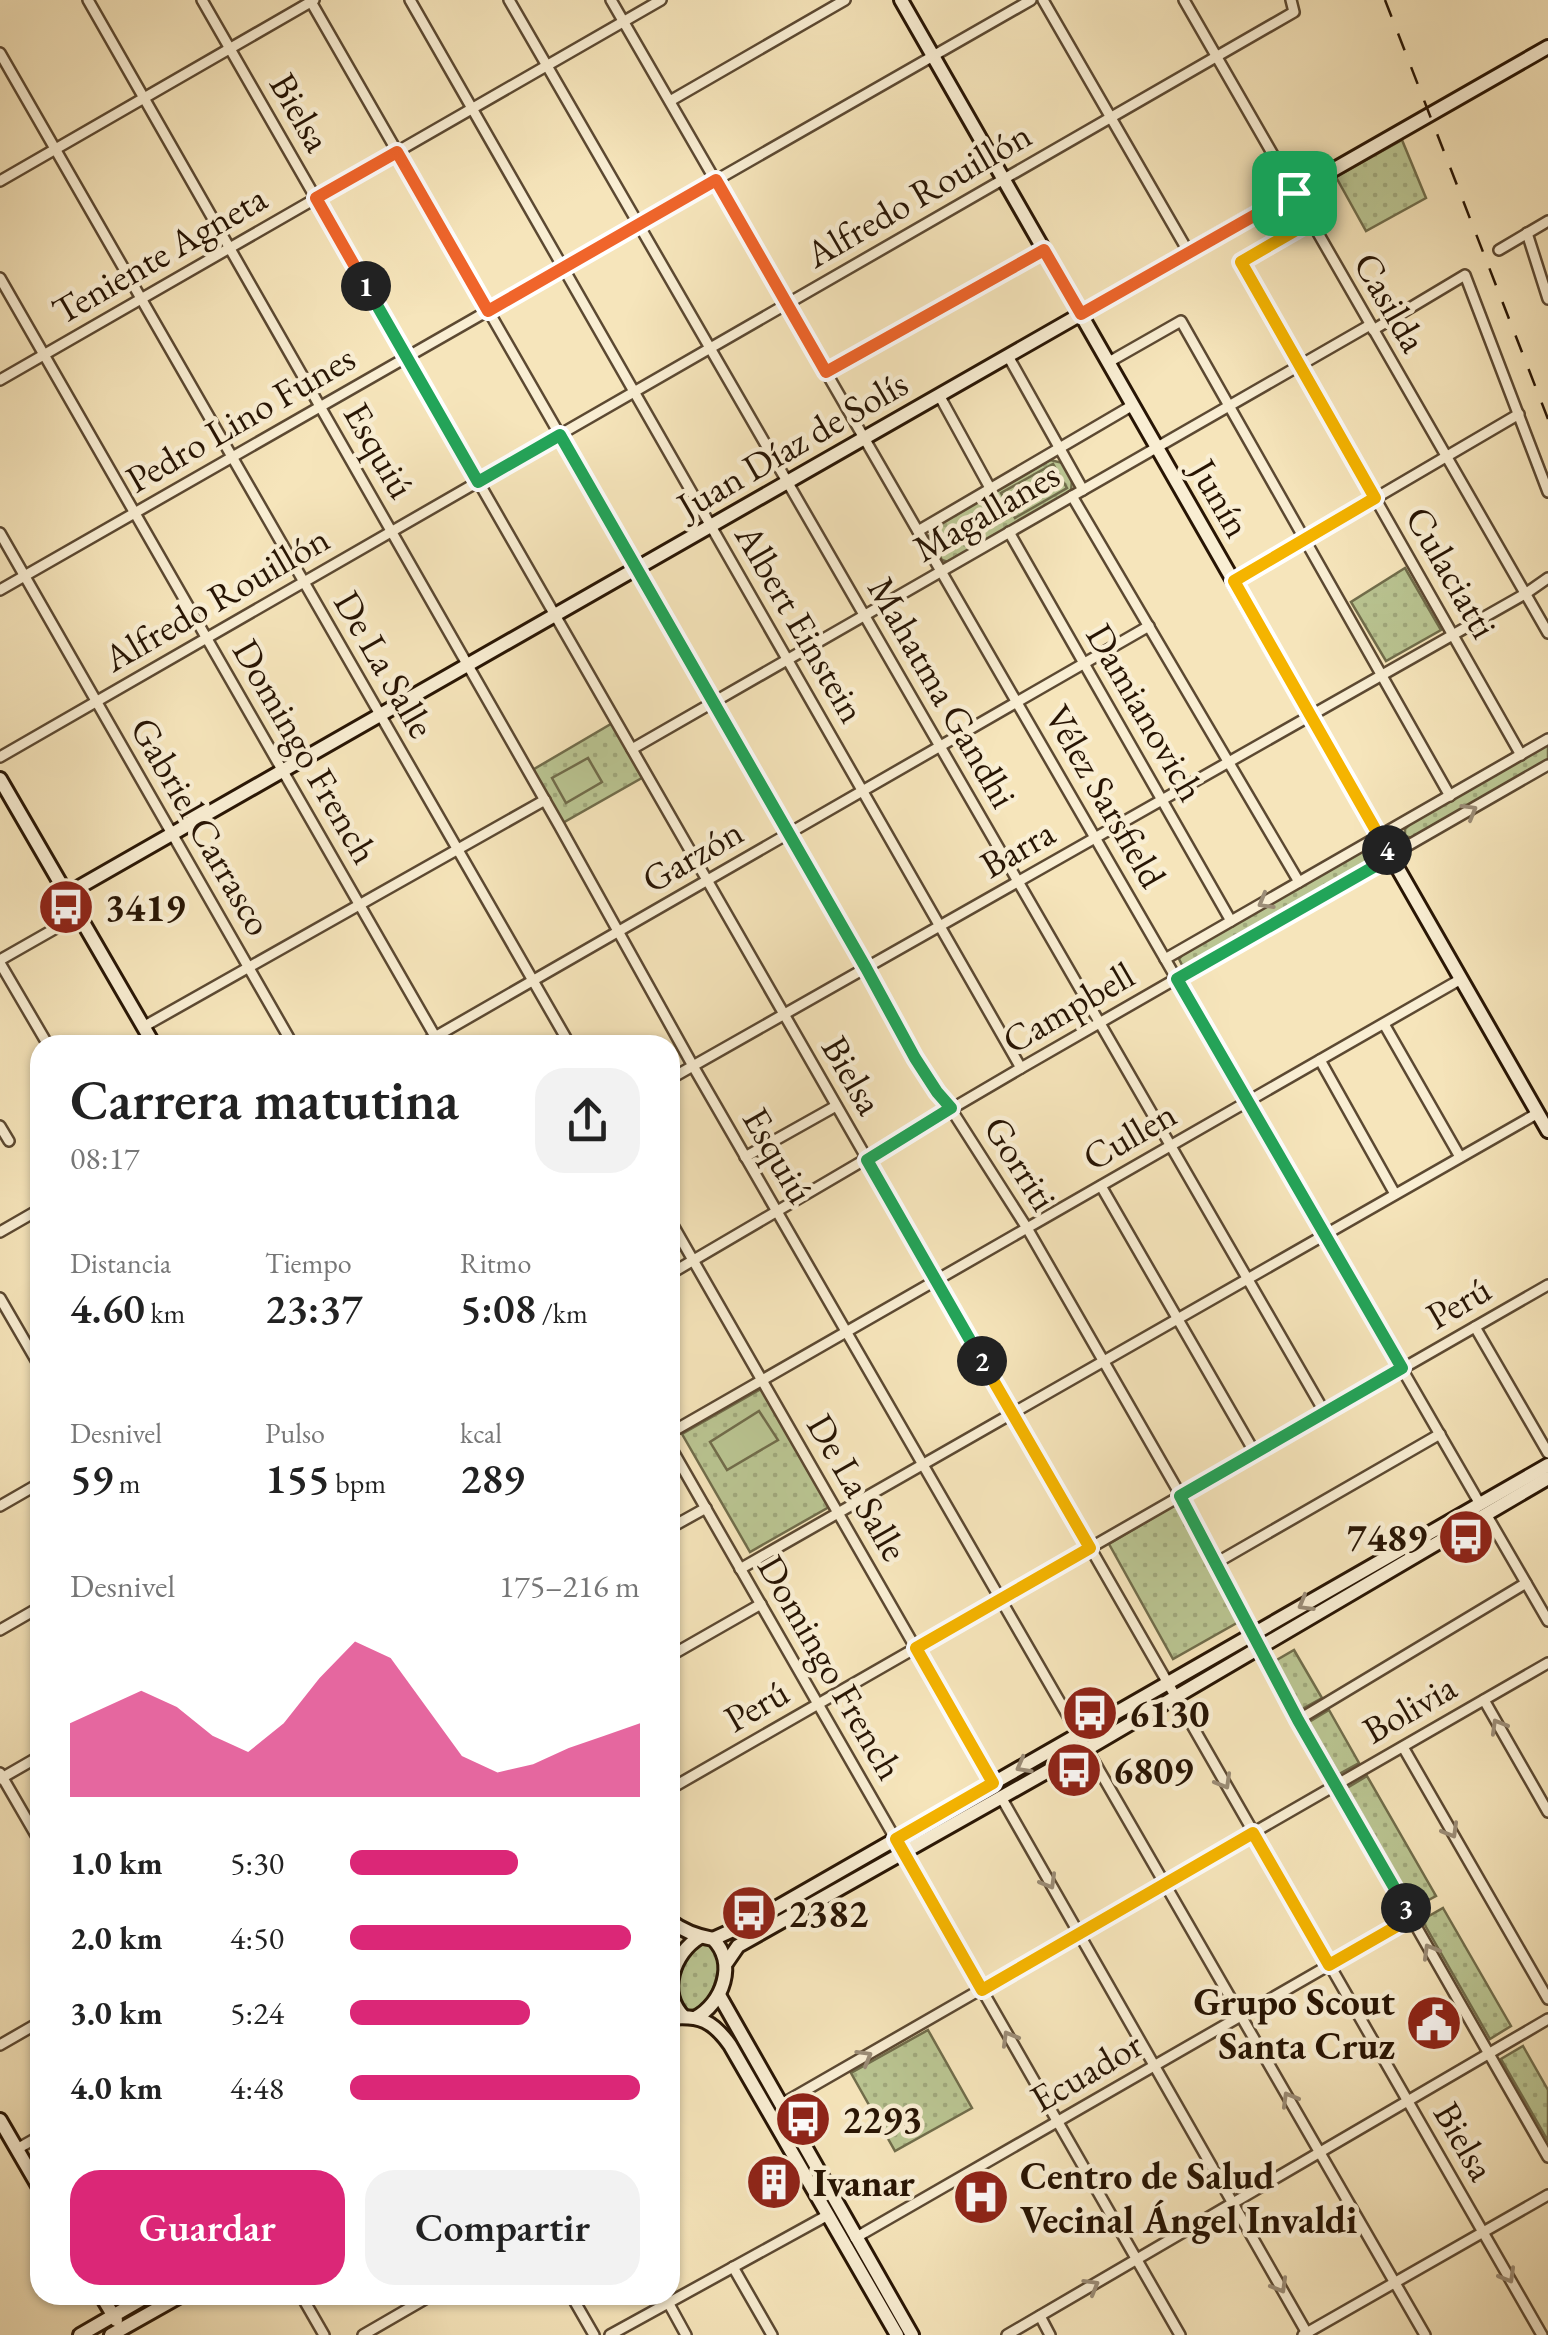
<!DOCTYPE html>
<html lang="es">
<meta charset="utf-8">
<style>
:root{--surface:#fff;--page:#f2f2f2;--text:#222;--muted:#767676;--accent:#db2777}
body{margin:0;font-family:"EB Garamond",serif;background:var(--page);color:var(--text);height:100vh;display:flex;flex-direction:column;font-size:38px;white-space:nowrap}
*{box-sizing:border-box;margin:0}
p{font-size:32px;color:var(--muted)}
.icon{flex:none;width:55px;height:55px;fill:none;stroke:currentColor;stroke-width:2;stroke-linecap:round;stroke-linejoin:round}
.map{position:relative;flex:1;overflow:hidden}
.details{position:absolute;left:30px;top:1035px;width:650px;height:1270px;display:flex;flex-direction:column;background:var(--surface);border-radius:30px;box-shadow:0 2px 8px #0004}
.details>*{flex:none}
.pin{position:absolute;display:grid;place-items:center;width:85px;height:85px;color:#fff;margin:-42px;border-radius:20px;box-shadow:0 5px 15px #0006}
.km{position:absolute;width:50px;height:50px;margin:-25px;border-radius:50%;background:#222;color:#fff;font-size:28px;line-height:50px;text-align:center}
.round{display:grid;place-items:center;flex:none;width:105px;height:105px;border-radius:30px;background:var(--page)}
.headline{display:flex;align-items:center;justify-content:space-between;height:170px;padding:0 40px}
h1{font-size:55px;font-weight:600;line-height:75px}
.metrics{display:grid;grid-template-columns:repeat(3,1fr);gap:15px;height:170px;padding:10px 40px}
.metrics div{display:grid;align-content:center}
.metrics b{font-size:42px;font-weight:600}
.metrics small{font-size:28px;font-weight:400}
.metrics p{font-size:28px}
.chart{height:280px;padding:20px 40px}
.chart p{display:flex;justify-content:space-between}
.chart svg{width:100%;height:180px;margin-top:10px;fill:var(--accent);opacity:.7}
.cta{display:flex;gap:20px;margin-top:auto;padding:20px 40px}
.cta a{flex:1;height:115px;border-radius:30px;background:var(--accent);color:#fff;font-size:40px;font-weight:600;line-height:115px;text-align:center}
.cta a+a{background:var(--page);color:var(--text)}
ul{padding:0 40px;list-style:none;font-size:32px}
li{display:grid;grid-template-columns:160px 120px 1fr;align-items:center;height:75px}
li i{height:25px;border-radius:12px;background:var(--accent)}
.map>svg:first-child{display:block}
</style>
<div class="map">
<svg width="1548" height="2335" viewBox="0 0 1548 2335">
<defs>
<pattern id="grass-dots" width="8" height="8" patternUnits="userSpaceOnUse" patternTransform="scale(2.5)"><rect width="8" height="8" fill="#bac592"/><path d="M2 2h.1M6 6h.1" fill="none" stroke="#a0a87c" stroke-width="1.8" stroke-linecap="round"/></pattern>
</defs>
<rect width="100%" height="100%" fill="#f6e5bb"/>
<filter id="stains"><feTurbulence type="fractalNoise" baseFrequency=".002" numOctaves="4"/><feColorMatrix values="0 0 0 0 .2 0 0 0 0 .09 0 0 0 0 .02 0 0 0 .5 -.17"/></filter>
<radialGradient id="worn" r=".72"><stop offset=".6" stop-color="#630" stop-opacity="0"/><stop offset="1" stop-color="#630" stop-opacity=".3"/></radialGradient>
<g fill="url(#grass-dots)" stroke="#716d4b" stroke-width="2.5">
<polygon points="1402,140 1426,198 1366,231 1336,177"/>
<polygon points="1050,460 1063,463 1072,479 1071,492 948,562 942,560 929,536 934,527"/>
<polygon points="1405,568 1441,630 1386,661 1351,602"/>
<polygon points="616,721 647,775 559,825 529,772"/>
<polygon points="1548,744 1548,760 1417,835 1412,838 1405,836 1405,829 1411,823"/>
<polygon points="1368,850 1372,853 1373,861 1187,968 1183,967 1179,959 1185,952 1362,851"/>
<polygon points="761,1389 829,1507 750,1552 682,1434"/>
<polygon points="1178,1503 1242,1620 1173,1659 1109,1544"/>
<polygon points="1294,1650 1322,1698 1302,1709 1275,1661"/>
<polygon points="1329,1710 1359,1763 1339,1774 1309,1722"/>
<polygon points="1367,1776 1436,1896 1415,1907 1347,1788"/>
<polygon points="1443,1908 1511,2026 1490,2039 1422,1920"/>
<path d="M701,1943L710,1944L720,1962C715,1983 712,2008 687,2011C671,1990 679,1957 701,1943Z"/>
<polygon points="928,2030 972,2108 895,2151 851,2073"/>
<polygon points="1523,2046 1548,2090 1548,2141 1501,2059"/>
</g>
<g fill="#bac592" stroke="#716d4b" stroke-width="2.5">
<polygon points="1053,464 1067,488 1015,518 1001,493"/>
<polygon points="588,758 602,782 566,803 552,778"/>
<polygon points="759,1411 778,1440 727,1470 710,1442"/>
</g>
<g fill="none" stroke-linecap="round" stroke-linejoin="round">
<g stroke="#5c4932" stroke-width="14">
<g id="street">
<polyline points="88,0 559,825 693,1066 1425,2335"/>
<polyline points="202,0 1542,2335"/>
<path d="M310,0L866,968C892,1016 915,1067 951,1109L1027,1228L1181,1496L1298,1720L1548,2157"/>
<polyline points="410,0 1021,1068"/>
<polyline points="509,0 1325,1413"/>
<polyline points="611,0 1480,1504"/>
<polyline points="1043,0 1189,253"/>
<polyline points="1184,0 1548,633"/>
<polyline points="0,53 570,1045"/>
<polyline points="670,101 845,0"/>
<polyline points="0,181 314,0"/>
<polyline points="1310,222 1241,262 1521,755"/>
<polyline points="1527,233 1548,299"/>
<polyline points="1499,250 1548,221"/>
<polyline points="0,278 440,1045"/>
<polyline points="1373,330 1465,275 1548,492"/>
<polyline points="1008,356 1083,490"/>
<polyline points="1109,362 1181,321 1450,796"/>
<polyline points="826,372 1044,250"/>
<polyline points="0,380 661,0"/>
<polyline points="939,395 990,488"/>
<polyline points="1072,496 1299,882"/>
<polyline points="918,531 1133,405"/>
<polyline points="1009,532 1231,921"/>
<polyline points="0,533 293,1045"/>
<polyline points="1234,581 1519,414"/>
<polyline points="0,590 1031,0"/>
<polyline points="632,749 1370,325"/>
<polyline points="0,757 1294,12 1291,0"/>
<polyline points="1165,959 1548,739"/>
<polyline points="0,960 79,915"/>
<polyline points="0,963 48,1045"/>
<polyline points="1384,1024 1460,1157"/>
<polyline points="143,1027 545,800"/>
<polyline points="421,1045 1149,626"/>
<polyline points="1320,1060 1395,1194"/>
<polyline points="670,1079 1525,594 1548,578"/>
<polyline points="0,1126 9,1141"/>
<polyline points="745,1157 836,1106"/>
<polyline points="1101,1186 1255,1453"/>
<polyline points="670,1220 993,1783"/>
<polyline points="0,1232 40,1209"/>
<polyline points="670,1274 1021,1068 1548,765"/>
<polyline points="0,1298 40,1367"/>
<polyline points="1475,1327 1548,1453"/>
<polyline points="670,1433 1461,979"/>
<polyline points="670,1446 1180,2335"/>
<polyline points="0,1506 40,1483"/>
<polyline points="1486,1514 1548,1621"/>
<polyline points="670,1528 706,1508"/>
<polyline points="1216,1563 1440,1434"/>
<polyline points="740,1569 1538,1113"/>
<polyline points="0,1630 40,1607"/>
<polyline points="670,1656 761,1604"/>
<polyline points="1484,1700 1548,1812"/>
<polyline points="1298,1720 1526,1583"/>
<polyline points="1403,1747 1548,1999"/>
<polyline points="0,1773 40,1842"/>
<polyline points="0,1779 40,1756"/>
<polyline points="670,1789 1548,1285"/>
<polyline points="1001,1797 1308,2335"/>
<polyline points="0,2045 40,2022"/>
<polyline points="780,2105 1548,1663"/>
<polyline points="17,2149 40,2136"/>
<polyline points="855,2238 1411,1918"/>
<polyline points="733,2267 772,2335"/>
<polyline points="301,2295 324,2335"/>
<polyline points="571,2295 594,2335"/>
<polyline points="669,2304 686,2335"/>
<polyline points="1040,2316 1050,2335"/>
<polyline points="363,2335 432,2295"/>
<polyline points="610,2335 828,2215"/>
<polyline points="1007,2335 1548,2019"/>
<polyline points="1303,2335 1548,2195"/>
</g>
</g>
<g stroke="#281504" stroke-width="18">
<g id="secondary">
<polyline points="901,0 1548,1131"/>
<polyline points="0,779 154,1045"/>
<polyline points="67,894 1548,47"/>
<path d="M670,1921C683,1931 696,1936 713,1939C737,1963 723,2003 695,2018"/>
<polyline points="713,1939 753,1921 1548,1465"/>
<polyline points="727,1962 738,1946 1087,1749 1548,1478"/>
<polyline points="719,1995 912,2335"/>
<path d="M684,2017C660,1993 673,1953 700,1937"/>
<path d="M670,2018C700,2015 713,2021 730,2045L897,2335"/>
<polyline points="0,2120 40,2189"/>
<polyline points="101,2295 116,2320"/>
<polyline points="80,2335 149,2295"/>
<polyline points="111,2335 182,2295"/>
</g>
</g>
<use href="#street" stroke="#f9eed3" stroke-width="9"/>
<use href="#secondary" stroke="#f9eed3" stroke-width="12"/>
<polyline stroke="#281504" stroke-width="2.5" stroke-dasharray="18 18" stroke-linecap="butt" points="1385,0 1548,419"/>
</g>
<defs><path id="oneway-chevron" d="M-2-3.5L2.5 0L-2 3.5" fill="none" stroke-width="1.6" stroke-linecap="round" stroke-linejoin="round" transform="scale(2.5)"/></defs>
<g stroke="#9b8c76">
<use href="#oneway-chevron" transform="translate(1470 811) rotate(-30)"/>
<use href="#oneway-chevron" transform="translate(1265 902) rotate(150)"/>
<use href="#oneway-chevron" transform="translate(1305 1604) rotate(150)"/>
<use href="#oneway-chevron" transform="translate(1498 1726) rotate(-120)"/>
<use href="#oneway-chevron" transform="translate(1023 1766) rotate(151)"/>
<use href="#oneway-chevron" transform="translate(1224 1782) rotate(60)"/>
<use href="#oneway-chevron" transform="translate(1451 1831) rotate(60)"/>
<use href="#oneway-chevron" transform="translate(1049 1882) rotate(60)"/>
<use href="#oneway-chevron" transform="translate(1430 1951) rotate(-120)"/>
<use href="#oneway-chevron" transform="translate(1009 2038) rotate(-120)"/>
<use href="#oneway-chevron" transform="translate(865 2057) rotate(-30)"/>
<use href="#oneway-chevron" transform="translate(1289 2099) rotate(-120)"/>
<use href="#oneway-chevron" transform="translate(1508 2276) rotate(60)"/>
<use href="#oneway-chevron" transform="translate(1092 2286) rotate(-30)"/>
<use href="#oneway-chevron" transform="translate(1280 2286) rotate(60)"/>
</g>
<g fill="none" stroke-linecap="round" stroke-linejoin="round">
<g stroke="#fff" stroke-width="20">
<polyline id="split-1" points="366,286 316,198 397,152 488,311 716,180 826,372 1044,250 1081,314 1294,193"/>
</g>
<g stroke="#fff" stroke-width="20">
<polyline id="split-2" points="366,286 478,482 560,435 866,968 915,1058 937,1092 951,1108 867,1160 982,1361"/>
</g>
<g stroke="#fff" stroke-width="20">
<polyline id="split-3" points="982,1361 1090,1548 916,1648 993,1783 896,1839 982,1990 1253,1833 1329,1965 1411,1918 1406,1908"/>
</g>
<g stroke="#fff" stroke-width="20">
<polyline id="split-4" points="1387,850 1391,857 1177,979 1402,1368 1180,1496 1298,1720 1406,1908"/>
</g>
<g stroke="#fff" stroke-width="20">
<polyline id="split-5" points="1294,193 1310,222 1241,262 1375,498 1234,581 1387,850"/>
</g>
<use href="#split-1" stroke="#f0652b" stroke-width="12"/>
<use href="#split-2" stroke="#22a559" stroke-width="12"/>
<use href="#split-3" stroke="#f5b400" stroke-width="12"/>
<use href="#split-4" stroke="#22a559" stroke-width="12"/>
<use href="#split-5" stroke="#f5b400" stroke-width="12"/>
</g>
<defs>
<g id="bus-disc" transform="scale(2.875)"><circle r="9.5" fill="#8f2418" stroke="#f9eed3"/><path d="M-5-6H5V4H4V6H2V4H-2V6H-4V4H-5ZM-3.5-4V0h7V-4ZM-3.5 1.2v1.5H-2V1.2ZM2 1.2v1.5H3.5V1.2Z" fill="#fff"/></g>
<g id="civic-disc" transform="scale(2.875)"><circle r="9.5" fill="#8f2418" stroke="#f9eed3"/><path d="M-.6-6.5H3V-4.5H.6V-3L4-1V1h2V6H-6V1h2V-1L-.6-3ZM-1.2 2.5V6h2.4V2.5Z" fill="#fff"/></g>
<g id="building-disc" transform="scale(2.875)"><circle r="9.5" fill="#8f2418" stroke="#f9eed3"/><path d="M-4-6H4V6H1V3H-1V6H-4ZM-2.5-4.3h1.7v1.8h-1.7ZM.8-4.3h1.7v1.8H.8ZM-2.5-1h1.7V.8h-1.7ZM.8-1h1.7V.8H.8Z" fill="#fff"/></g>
<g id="hospital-disc" transform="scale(2.875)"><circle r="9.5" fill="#8f2418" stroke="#f9eed3"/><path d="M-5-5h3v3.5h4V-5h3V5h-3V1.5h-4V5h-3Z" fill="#fff"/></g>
</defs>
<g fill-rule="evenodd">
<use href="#bus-disc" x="66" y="907"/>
<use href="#bus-disc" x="1466" y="1537"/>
<use href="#bus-disc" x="1090" y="1713"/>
<use href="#bus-disc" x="1074" y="1770"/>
<use href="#bus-disc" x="749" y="1913"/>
<use href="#civic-disc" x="1434" y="2023"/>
<use href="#bus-disc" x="803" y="2119"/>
<use href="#building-disc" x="774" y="2182"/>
<use href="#hospital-disc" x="981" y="2197"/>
</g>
<g text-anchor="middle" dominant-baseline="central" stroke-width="9" stroke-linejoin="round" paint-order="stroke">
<g font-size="38" fill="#281504" stroke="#f9eed3">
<text transform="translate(301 112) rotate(60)">Bielsa</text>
<text transform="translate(918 194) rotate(-30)">Alfredo Rouillón</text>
<text transform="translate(159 254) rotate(-30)">Teniente Agneta</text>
<text transform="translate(1391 302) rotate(60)">Casilda</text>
<text transform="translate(240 418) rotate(-30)">Pedro Lino Funes</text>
<text transform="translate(792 444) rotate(-30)">Juan Díaz de Solís</text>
<text transform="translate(380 450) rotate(60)">Esquiú</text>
<text transform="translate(1221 498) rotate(60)">Junín</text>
<text transform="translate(986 511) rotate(-30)">Magallanes</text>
<text transform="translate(1452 572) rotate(60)">Culaciatti</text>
<text transform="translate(216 598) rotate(-30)">Alfredo Rouillón</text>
<text transform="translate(801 623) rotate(60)">Albert Einstein</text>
<text transform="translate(385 664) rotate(60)">De La Salle</text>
<text transform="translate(943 692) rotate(60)">Mahatma Gandhi</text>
<text transform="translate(1146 712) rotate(60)">Damianovich</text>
<text transform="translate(306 751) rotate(60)">Domingo French</text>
<text transform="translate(1106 796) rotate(60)">Vélez Sarsfield</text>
<text transform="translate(202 826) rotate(60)">Gabriel Carrasco</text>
<text transform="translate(1017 848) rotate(-30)">Barra</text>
<text transform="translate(692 855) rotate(-30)">Garzón</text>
<text transform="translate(1068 1007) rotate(-30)">Campbell</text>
<text transform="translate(853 1075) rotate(60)">Bielsa</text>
<text transform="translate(1129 1135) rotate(-30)">Cullen</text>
<text transform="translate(779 1155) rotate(60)">Esquiú</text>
<text transform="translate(1021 1163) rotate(58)">Gorriti</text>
<text transform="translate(1458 1302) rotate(-30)">Perú</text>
<text transform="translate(858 1487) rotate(60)">De La Salle</text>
<text transform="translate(831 1667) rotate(60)">Domingo French</text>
<text transform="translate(756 1705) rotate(-30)">Perú</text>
<text transform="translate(1409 1708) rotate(-30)">Bolivia</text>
<text transform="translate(1086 2071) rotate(-30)">Ecuador</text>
<text transform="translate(1465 2141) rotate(60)">Bielsa</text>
</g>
<g font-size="38" font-weight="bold" fill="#281504" stroke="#f9eed3" text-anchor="start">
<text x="105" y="907">3419</text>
<text x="1427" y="1537" text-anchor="end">7489</text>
<text x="1129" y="1713">6130</text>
<text x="1113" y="1770">6809</text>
<text x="788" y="1913">2382</text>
<text x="1395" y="2001" text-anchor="end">Grupo Scout<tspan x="1395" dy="44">Santa Cruz</tspan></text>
<text x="842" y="2119">2293</text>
<text x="1020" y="2175">Centro de Salud<tspan x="1020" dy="44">Vecinal Ángel Invaldi</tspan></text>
<text x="813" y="2182">Ivanar</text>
</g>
</g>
<rect width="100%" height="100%" filter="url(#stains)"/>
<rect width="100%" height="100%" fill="url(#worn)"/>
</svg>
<div class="pin" style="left:1294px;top:193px;background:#1e9e55"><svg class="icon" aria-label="arrive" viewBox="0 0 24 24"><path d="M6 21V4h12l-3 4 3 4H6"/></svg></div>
<b class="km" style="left:366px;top:286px">1</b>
<b class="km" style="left:982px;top:1361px">2</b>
<b class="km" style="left:1406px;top:1908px">3</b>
<b class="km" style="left:1387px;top:850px">4</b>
<section class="details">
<div class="headline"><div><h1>Carrera matutina</h1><p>08:17</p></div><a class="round"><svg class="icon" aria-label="share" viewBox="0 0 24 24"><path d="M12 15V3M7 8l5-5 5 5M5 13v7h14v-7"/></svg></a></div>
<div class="metrics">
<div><p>Distancia</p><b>4.60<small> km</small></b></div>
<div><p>Tiempo</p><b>23:37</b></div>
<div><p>Ritmo</p><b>5:08<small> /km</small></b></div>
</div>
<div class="metrics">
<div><p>Desnivel</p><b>59<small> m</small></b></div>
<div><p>Pulso</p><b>155<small> bpm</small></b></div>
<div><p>kcal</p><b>289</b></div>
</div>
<div class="chart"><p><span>Desnivel</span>175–216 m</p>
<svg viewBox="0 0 160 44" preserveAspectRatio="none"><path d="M0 44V26L10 22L20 18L30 22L40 29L50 33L60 26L70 15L80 6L90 10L100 22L110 34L120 38L130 36L140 32L150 29L160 26V44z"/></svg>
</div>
<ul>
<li><b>1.0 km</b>5:30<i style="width:58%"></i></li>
<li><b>2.0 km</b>4:50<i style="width:97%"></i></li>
<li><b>3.0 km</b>5:24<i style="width:62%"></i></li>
<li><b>4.0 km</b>4:48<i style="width:100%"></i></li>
</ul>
<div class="cta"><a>Guardar</a><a>Compartir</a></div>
</section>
</div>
